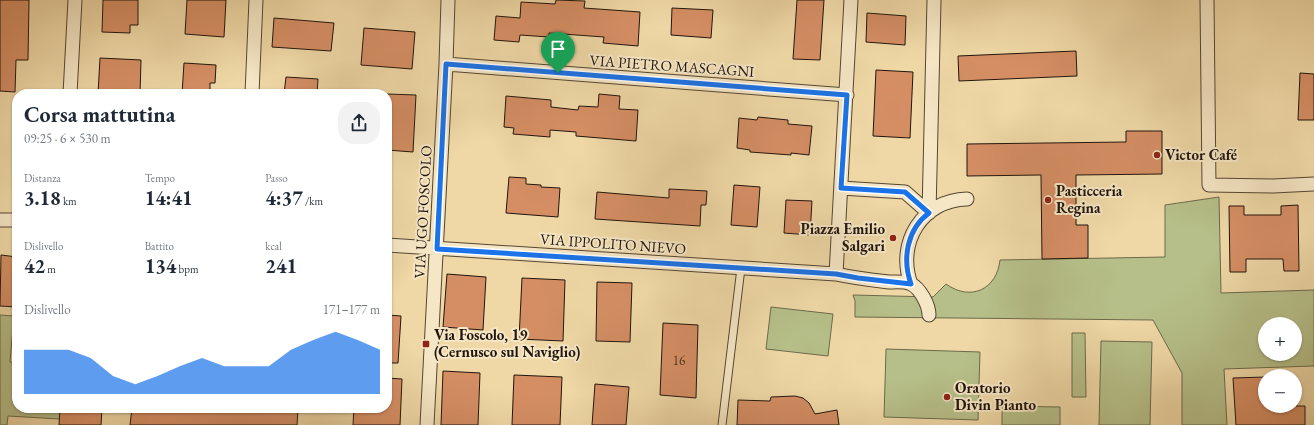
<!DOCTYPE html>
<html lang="it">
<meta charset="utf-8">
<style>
:root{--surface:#fff;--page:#f2f2f3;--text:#1f2937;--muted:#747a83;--accent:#1a73e8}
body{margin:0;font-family:"EB Garamond",serif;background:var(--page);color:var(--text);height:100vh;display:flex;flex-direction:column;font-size:15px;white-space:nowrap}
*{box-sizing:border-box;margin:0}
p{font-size:13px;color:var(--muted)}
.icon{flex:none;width:22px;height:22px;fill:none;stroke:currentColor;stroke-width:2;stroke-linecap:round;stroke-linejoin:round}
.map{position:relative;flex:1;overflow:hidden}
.panel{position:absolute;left:12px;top:89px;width:380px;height:324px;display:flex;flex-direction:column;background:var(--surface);border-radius:16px;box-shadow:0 1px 3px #0004}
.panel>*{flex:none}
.tools{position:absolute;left:1258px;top:317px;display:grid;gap:8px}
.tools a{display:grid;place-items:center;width:44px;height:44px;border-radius:50%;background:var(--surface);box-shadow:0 1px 3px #0004;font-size:20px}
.pin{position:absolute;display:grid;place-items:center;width:34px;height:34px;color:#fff;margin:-41px -17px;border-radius:50% 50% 50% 0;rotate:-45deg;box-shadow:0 0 4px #0007}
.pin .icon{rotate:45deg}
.round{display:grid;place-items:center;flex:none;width:42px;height:42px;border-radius:16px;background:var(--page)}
.summary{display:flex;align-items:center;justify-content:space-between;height:68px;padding:0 12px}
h1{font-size:22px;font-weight:700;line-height:30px}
.figures{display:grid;grid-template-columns:repeat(3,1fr);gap:6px;height:68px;padding:4px 12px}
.figures div{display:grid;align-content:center}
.figures b{font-size:20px;font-weight:700}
.figures small{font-size:11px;font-weight:400}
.figures p{font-size:11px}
.chart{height:112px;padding:8px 12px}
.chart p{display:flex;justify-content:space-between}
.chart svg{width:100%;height:72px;margin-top:4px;fill:var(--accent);opacity:.7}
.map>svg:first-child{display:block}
.green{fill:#b6bf89;stroke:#6c6a4b;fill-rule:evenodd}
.building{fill:#d58e64;stroke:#21150d}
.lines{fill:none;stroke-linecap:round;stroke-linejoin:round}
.lane-casing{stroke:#544633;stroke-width:9}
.street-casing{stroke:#544633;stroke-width:15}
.lane{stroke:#f5e6c5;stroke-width:7}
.street{stroke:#f5e6c5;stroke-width:13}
.route-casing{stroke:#fff;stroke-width:8}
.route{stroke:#1a73e8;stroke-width:5}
.poi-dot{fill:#8f2418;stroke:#f5e6c5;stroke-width:1.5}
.labels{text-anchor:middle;stroke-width:4;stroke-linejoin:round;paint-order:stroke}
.number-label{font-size:13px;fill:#4e3323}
.street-label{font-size:15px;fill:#21150d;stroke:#f5e6c5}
.poi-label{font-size:15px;font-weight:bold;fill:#21150d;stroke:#f5e6c5;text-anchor:start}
</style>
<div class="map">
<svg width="1314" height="425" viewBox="0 0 1314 425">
<rect width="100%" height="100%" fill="#efd8a6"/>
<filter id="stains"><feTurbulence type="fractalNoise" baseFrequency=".005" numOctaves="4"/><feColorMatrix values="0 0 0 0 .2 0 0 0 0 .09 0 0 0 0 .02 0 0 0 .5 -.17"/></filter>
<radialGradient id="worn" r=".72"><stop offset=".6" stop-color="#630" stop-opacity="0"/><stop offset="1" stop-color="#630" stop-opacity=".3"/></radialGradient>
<!-- green -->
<path class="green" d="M 1219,197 L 1221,293 L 1314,290 L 1314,366 L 1224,369 L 1227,425 L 1182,425 L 1182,373 L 1153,320 L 855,317 L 855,301 L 853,295 L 933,297 L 946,284 C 971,302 997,289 1000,260 L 1165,257 L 1165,205 ZM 1265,324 L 1295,324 L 1295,354 L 1265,354 Z
M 771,307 L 833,314 L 828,356 L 766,349 Z
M 0,315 L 14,316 L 10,362 L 17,363 L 17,408 L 61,408 L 60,419 L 8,416 L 7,425 L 0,425 Z
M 1072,333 L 1085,333 L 1086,397 L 1072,397 Z
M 1101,341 L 1152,342 L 1150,425 L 1099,425 Z
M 886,349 L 980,352 L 978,420 L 884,417 Z
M 1002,406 L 1060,407 L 1060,425 L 1002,425 Z"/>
<!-- building -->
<path class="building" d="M 0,0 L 29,0 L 28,60 L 16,60 L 15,92 L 0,91 Z
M 103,0 L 138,0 L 138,25 L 130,25 L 130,33 L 102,32 Z
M 187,0 L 226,0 L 224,37 L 185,34 Z
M 556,0 L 585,1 L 584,8 L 640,12 L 638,46 L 603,43 L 604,37 L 549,33 L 549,37 L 520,35 L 519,42 L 494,40 L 496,16 L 520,18 L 521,2 L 555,4 Z
M 797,0 L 824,0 L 820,60 L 793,59 Z
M 672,8 L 713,10 L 711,38 L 671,35 Z
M 867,13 L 906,16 L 905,45 L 866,42 Z
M 274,18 L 334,23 L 331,51 L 272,47 Z
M 364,28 L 415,32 L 412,69 L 361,65 Z
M 1076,51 L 1077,76 L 959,81 L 958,56 Z
M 100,58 L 141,60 L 140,94 L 98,94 Z
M 184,63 L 216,65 L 215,83 L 210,83 L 210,94 L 182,94 Z
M 876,70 L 913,72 L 910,138 L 873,136 Z
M 1300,73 L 1314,74 L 1314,120 L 1298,120 Z
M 286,77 L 318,79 L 317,94 L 284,94 Z
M 387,94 L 416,95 L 413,152 L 387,150 Z
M 599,94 L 620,96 L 619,109 L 638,110 L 636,141 L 576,136 L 576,132 L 550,130 L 550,137 L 513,134 L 514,128 L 504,127 L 506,96 L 551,100 L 551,107 L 578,110 L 579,106 L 598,107 Z
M 758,117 L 788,120 L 788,124 L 812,126 L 809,155 L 791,153 L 791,155 L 750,152 L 750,150 L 737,148 L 739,118 L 757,120 Z
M 1126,131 L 1162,131 L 1162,174 L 1076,175 L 1076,225 L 1088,225 L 1088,258 L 1042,259 L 1041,175 L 967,176 L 967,144 L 1126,142 Z
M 509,177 L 526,178 L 526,184 L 541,185 L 541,187 L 560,188 L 558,217 L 506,213 Z
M 734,185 L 760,187 L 757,227 L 731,225 Z
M 669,189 L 707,191 L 706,205 L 701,205 L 700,226 L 595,219 L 597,192 L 669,198 Z
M 786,200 L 812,201 L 810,235 L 784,233 Z
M 1298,205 L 1299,271 L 1284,271 L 1283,259 L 1246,259 L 1246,272 L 1230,272 L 1229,206 L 1244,206 L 1244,215 L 1281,215 L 1281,206 Z
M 1,255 L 17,257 L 17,307 L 0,306 Z
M 447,274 L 486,277 L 483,330 L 443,327 Z
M 522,278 L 565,280 L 563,341 L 519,339 Z
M 597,282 L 632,283 L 630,342 L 596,341 Z
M 387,315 L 401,316 L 398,363 L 387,363 Z
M 663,323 L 698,325 L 696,398 L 660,395 Z
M 443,371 L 480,373 L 478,425 L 441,425 Z
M 514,375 L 562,377 L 560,425 L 512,425 Z
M 1265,377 L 1265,406 L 1305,406 L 1305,425 L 1236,425 L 1233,378 Z
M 387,378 L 402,379 L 400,425 L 353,425 L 354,408 L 387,408 Z
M 595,384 L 629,387 L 626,425 L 592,425 Z
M 771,397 L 795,396 L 803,398 L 809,403 L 815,414 L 837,410 L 839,425 L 737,425 L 738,400 L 770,401 Z
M 60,408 L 102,408 L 101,425 L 59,425 Z
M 132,408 L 261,408 L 298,409 L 297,425 L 130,425 Z"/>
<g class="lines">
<defs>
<path id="lane" d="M 722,425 L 741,268"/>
<path id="street" d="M 1207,0 L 1209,185 L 1273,186 L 1314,184
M 446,64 L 847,95
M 70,94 L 75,0
M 252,94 L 256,0
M 841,188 L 905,192 L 929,213
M 929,213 L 934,0
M 0,220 L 17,220
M 387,245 L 836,274 C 854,278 871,280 889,282 C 895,282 905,281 911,284 C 920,288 929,305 929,315
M 836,274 L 851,0
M 911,284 C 896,243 922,200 967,199
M 427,425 L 446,64 L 448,0"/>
</defs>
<!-- lane casing -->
<use href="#lane" class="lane-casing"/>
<!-- street casing -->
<use href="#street" class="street-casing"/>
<!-- lane -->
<use href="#lane" class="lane"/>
<!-- street -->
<use href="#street" class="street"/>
</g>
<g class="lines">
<defs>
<path id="route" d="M 446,64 L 847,95 L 841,188 L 905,192 L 929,213 C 907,229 902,259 911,284 L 858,278 L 836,274 L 437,249 Z"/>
</defs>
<!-- route casing -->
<use href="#route" class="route-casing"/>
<!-- route -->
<use href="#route" class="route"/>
</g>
<!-- markers -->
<g class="poi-dot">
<circle cx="1157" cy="155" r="4"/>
<circle cx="1048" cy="200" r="4"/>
<circle cx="893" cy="238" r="4"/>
<rect x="422" y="340" width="8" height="8" rx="2"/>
<circle cx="947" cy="397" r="4"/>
</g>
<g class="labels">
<!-- number labels -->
<g class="number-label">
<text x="679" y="365">16</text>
</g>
<!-- street labels -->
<g class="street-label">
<text transform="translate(672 66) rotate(4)" y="5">VIA PIETRO MASCAGNI</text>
<text transform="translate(423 212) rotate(-87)" y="5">VIA UGO FOSCOLO</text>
<text transform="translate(613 244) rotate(4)" y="5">VIA IPPOLITO NIEVO</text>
</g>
<!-- poi labels -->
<g class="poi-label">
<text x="1165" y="160">Victor Café</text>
<text x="1056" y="196">Pasticceria<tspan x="1056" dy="17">Regina</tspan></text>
<text x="885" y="234" text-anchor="end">Piazza Emilio<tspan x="885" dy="17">Salgari</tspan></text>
<text x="434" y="340">Via Foscolo, 19<tspan x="434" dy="17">(Cernusco sul Naviglio)</tspan></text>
<text x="955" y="393">Oratorio<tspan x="955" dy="17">Divin Pianto</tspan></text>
</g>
</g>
<rect width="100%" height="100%" filter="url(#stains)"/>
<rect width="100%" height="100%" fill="url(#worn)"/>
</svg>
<div class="tools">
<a>+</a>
<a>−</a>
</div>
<div class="pin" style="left:558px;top:73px;background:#1e9e55"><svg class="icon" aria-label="arrive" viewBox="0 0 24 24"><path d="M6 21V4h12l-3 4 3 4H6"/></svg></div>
<section class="panel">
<div class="summary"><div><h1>Corsa mattutina</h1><p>09:25 · 6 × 530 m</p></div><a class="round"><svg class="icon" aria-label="share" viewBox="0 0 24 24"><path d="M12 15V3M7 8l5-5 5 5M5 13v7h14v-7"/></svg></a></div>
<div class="figures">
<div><p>Distanza</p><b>3.18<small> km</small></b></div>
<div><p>Tempo</p><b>14:41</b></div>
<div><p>Passo</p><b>4:37<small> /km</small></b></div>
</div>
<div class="figures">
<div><p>Dislivello</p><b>42<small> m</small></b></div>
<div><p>Battito</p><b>134<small> bpm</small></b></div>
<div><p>kcal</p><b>241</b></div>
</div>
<div class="chart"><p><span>Dislivello</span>171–177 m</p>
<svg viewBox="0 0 160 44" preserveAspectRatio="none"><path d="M0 44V17L10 17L20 17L30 22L40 33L50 38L60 33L70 27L80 22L90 27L100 27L110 27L120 17L130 11L140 6L150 11L160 17V44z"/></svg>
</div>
</section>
</div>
